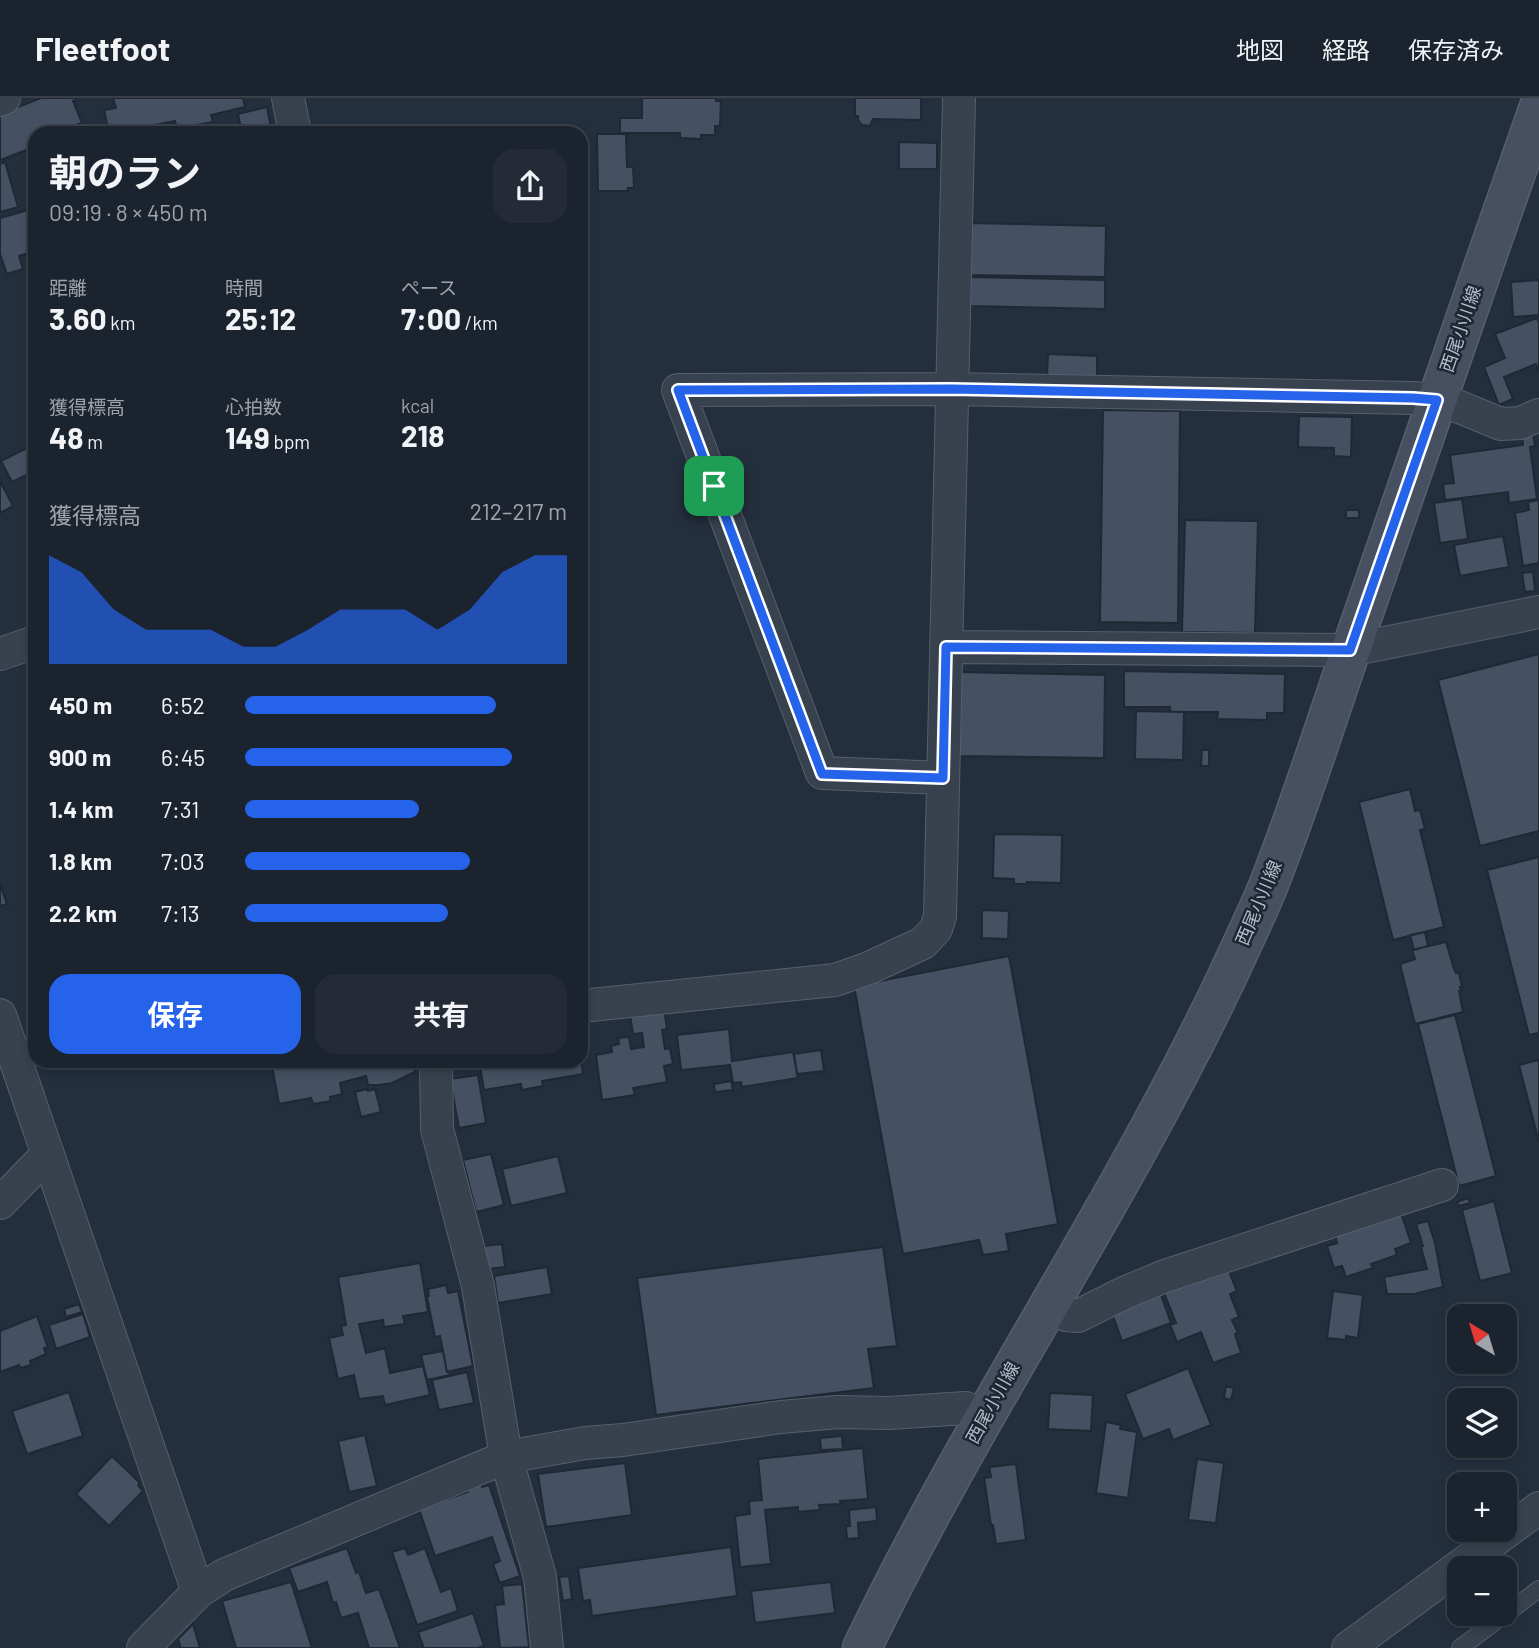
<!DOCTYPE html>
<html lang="ja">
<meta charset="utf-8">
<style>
:root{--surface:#1b232e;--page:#242b36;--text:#f1f3f6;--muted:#a0a4aa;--line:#39404a;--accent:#2563eb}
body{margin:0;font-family:Barlow,"Noto Sans JP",sans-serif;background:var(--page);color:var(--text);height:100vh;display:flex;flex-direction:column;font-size:26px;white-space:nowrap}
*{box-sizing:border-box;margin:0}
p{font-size:23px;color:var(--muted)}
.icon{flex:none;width:38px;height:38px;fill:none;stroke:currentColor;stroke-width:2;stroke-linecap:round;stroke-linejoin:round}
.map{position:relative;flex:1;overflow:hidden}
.drawer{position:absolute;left:28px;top:28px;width:560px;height:942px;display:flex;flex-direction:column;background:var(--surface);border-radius:21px;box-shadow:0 4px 10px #0003,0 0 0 2px var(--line)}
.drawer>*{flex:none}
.needle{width:46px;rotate:322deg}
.buttons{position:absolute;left:1447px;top:1206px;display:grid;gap:14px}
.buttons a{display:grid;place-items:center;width:70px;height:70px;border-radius:14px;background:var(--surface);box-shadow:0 4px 10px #0003,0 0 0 2px var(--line);font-size:35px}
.pin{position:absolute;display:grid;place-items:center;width:60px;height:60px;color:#fff;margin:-30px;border-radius:14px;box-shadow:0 4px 10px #0006}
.round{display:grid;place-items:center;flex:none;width:74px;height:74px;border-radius:21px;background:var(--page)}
.overview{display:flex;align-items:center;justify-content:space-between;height:119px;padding:0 21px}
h1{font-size:38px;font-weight:700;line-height:52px}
.stats{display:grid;grid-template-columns:repeat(3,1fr);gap:10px;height:119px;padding:7px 21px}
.stats div{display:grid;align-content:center}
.stats b{font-size:30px;font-weight:700}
.stats small{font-size:19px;font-weight:400}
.stats p{font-size:19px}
.chart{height:196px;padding:14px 21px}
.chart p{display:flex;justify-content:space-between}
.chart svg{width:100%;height:126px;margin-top:7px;fill:var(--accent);opacity:.7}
.action{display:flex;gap:14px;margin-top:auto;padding:14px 21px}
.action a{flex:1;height:80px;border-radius:21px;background:var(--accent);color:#fff;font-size:28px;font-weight:700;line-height:80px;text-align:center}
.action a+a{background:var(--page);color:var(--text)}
ul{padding:0 21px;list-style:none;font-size:23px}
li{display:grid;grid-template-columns:112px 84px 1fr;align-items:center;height:52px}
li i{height:18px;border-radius:9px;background:var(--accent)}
header{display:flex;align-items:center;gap:42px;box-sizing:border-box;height:98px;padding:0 35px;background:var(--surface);border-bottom:2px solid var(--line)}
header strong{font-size:33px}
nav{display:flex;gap:38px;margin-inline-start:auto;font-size:24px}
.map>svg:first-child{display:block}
.building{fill:#455162;stroke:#1f2835;stroke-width:2}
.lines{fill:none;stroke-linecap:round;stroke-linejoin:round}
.lane-casing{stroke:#565f6c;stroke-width:18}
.street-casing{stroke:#565f6c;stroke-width:34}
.secondary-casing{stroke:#565f6c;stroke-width:41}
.lane{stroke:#38414e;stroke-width:16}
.street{stroke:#38414e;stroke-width:32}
.secondary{stroke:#465061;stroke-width:38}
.route-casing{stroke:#fff;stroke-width:14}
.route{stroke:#2563eb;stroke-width:9}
.labels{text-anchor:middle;stroke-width:5;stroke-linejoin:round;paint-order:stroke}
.street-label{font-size:18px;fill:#b4bcc9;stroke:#1d2633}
</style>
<header>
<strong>Fleetfoot</strong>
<nav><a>地図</a><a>経路</a><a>保存済み</a></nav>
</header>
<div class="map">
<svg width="1539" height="1550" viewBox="0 0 1539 1550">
<rect width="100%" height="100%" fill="#242f3e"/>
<!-- building -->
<path class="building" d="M 41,0 L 76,0 L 77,2 L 73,3 L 82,25 L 76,27 L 76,35 L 35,35 L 35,52 L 31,54 L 29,51 L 0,62 L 0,16 Z
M 113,0 L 243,0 L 245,9 L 211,17 L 213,24 L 197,27 L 198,31 L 178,35 L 175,23 L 140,30 L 140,35 L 109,35 L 104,12 L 116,10 Z
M 642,0 L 716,0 L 716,3 L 721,3 L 720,28 L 715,28 L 715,37 L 701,37 L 701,41 L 680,40 L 680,35 L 620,35 L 620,20 L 642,20 Z
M 855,0 L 921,0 L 921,22 L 873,21 L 870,28 L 862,27 L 858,22 L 858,18 L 855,18 Z
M 267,9 L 272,35 L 242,35 L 238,16 Z
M 597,36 L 626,36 L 627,69 L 633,69 L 634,90 L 628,90 L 628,93 L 598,93 Z
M 899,44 L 937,45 L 937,71 L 899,71 Z
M 5,64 L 18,109 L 0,114 L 0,66 Z
M 35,110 L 35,153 L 19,158 L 23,171 L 7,176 L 0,156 L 0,120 Z
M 968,125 L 1106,128 L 1105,179 L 967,177 Z
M 968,179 L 1105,182 L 1105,211 L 967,208 Z
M 1539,182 L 1539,217 L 1513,219 L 1511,184 Z
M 1537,220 L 1539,225 L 1539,273 L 1536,266 L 1504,279 L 1513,301 L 1499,307 L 1484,269 L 1505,260 L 1495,236 Z
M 1048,256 L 1097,258 L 1097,279 L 1047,278 Z
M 1103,312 L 1180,313 L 1178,525 L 1100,524 Z
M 1299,318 L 1352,319 L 1351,359 L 1334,358 L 1334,350 L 1298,349 Z
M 1533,336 L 1535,348 L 1530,349 L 1537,401 L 1509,405 L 1508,394 L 1445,402 L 1443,386 L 1454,385 L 1450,357 L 1523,347 L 1522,337 Z
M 35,346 L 35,373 L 12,384 L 1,363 Z
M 0,383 L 13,408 L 0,415 Z
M 1462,401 L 1468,441 L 1440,445 L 1434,405 Z
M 1539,402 L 1539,465 L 1523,468 L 1515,415 L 1529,412 L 1528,404 Z
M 1346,412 L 1359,412 L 1359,420 L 1346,420 Z
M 1185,422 L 1258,423 L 1255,535 L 1182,534 Z
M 1503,438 L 1509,469 L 1460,478 L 1454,447 Z
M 1533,474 L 1535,493 L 1525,494 L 1522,475 Z
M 1539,556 L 1539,733 L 1480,748 L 1438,582 Z
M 1124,573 L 1285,576 L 1284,615 L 1267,615 L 1267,622 L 1217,621 L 1218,614 L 1170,614 L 1170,609 L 1124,609 Z
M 958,574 L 1105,577 L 1104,660 L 956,658 Z
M 1136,613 L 1184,614 L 1183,662 L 1135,661 Z
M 1202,652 L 1209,652 L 1209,668 L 1201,668 Z
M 1410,691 L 1415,713 L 1420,712 L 1425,731 L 1420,732 L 1444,829 L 1393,842 L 1359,704 Z
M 994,736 L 1062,737 L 1061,785 L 1027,784 L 1027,786 L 1014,786 L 1014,781 L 993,780 Z
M 1539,759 L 1539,935 L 1529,937 L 1487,772 Z
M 0,786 L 7,806 L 0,808 Z
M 982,812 L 1009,813 L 1008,841 L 982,840 Z
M 1425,834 L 1428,848 L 1414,852 L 1410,837 Z
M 1446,844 L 1454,871 L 1456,875 L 1459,875 L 1462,889 L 1460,889 L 1461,893 L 1459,893 L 1463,914 L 1415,926 L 1400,866 L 1415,861 L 1412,852 Z
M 1009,858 L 1058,1126 L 1006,1136 L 1009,1153 L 983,1157 L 979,1142 L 903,1156 L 854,888 Z
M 664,911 L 667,931 L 662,932 L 665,951 L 670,950 L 673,966 L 664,968 L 667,984 L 633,990 L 635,997 L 602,1002 L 596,957 L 612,954 L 611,948 L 619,946 L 618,940 L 629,939 L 631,951 L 644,949 L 642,935 L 633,936 L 630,917 Z
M 1455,917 L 1496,1078 L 1459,1088 L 1418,926 Z
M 729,931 L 732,963 L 793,954 L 798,980 L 742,989 L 741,984 L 733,985 L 730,967 L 681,972 L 677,937 Z
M 821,952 L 824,973 L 797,976 L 794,956 Z
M 271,962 L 294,962 L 295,967 L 308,965 L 307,962 L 412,962 L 415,974 L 392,985 L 379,987 L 368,987 L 366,978 L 340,985 L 342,996 L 330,999 L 331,1003 L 313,1006 L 311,1000 L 279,1006 Z
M 479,962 L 581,962 L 583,976 L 542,983 L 543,988 L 522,992 L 521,986 L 484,992 Z
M 1539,962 L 1539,1044 L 1519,967 Z
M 478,977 L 486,1025 L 459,1030 L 450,981 Z
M 731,983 L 733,992 L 715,994 L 714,986 Z
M 367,991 L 368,993 L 375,991 L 381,1014 L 361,1019 L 355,994 Z
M 491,1056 L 504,1107 L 476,1114 L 463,1062 Z
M 558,1058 L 567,1095 L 511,1108 L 502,1071 Z
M 1468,1100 L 1470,1105 L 1459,1108 L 1457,1104 Z
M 1494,1103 L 1512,1175 L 1480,1183 L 1462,1112 Z
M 1401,1115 L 1411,1145 L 1395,1151 L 1397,1157 L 1371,1166 L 1373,1170 L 1346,1179 L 1342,1168 L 1334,1170 L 1327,1148 L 1337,1145 L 1335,1137 Z
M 1428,1123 L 1435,1145 L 1443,1189 L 1414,1196 L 1387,1196 L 1384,1179 L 1427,1171 L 1421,1149 L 1423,1148 L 1416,1126 Z
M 502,1146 L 505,1169 L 488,1171 L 484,1148 Z
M 883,1149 L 897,1248 L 868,1251 L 874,1290 L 656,1317 L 637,1180 Z
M 420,1165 L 428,1214 L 403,1218 L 405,1226 L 384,1229 L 383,1222 L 359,1226 L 366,1255 L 385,1250 L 390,1275 L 423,1268 L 430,1297 L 385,1307 L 383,1298 L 359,1301 L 354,1277 L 338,1281 L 329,1240 L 343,1237 L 341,1228 L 346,1227 L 338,1179 Z
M 547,1169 L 552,1196 L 498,1205 L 494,1178 Z
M 1228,1171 L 1237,1193 L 1230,1196 L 1239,1219 L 1232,1222 L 1238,1235 L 1235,1236 L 1241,1255 L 1213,1265 L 1201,1234 L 1177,1244 L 1170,1227 L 1176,1225 L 1163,1192 Z
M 446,1187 L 448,1195 L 458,1193 L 473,1268 L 447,1274 L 440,1238 L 435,1239 L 427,1199 L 429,1198 L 428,1191 Z
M 1333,1193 L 1363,1197 L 1358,1240 L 1346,1238 L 1346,1242 L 1327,1240 Z
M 1160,1194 L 1171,1225 L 1122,1243 L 1111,1213 Z
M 79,1206 L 82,1214 L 66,1219 L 64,1211 Z
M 83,1216 L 90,1239 L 56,1251 L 49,1227 Z
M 37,1218 L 48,1250 L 44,1250 L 46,1256 L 30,1263 L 31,1267 L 21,1270 L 19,1267 L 0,1274 L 0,1233 Z
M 443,1253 L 447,1274 L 449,1274 L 450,1277 L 427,1282 L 421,1257 Z
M 1188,1270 L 1211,1327 L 1173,1342 L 1169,1331 L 1143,1341 L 1125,1296 Z
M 467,1274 L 474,1305 L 439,1312 L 432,1282 Z
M 1226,1288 L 1234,1290 L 1231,1302 L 1224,1300 Z
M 69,1294 L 83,1338 L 27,1356 L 12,1313 Z
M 1050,1295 L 1093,1297 L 1091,1333 L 1048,1331 Z
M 1106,1324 L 1121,1327 L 1120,1331 L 1137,1334 L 1128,1400 L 1096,1395 Z
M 365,1337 L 377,1388 L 349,1394 L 338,1343 Z
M 842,1338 L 843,1351 L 821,1352 L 820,1340 Z
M 863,1350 L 868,1401 L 840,1403 L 841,1406 L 819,1407 L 820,1412 L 798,1414 L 798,1409 L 765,1412 L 771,1466 L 740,1469 L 735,1418 L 750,1416 L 749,1403 L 762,1402 L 758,1361 Z
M 112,1358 L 140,1385 L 138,1387 L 143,1393 L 109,1428 L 76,1396 Z
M 1197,1361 L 1224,1365 L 1216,1425 L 1188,1422 Z
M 625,1365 L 632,1417 L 546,1429 L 538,1376 Z
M 1016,1366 L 1026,1442 L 996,1446 L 993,1427 L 991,1427 L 984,1380 L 991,1379 L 989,1369 Z
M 480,1384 L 482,1389 L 489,1387 L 520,1478 L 500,1485 L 493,1466 L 500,1463 L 492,1439 L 435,1458 L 419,1411 L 468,1394 L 466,1389 Z
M 876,1409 L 877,1423 L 858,1425 L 859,1440 L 847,1441 L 846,1428 L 850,1428 L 849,1412 Z
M 731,1449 L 737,1498 L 592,1518 L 590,1502 L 583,1503 L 578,1470 Z
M 347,1450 L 356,1475 L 359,1474 L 366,1495 L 379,1491 L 400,1550 L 369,1550 L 358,1515 L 341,1520 L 336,1504 L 333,1505 L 327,1484 L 298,1494 L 289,1470 Z
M 405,1450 L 408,1457 L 425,1450 L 441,1494 L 451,1490 L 458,1513 L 417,1527 L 392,1454 Z
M 569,1478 L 572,1501 L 563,1503 L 559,1479 Z
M 291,1484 L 312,1550 L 236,1550 L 222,1503 Z
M 831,1484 L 835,1515 L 755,1525 L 751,1493 Z
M 522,1486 L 529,1549 L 500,1550 L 495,1507 L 504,1506 L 502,1488 Z
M 473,1515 L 484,1548 L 477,1550 L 424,1550 L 418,1534 Z
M 193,1526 L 200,1550 L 181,1550 L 178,1541 Z"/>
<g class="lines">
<defs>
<path id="lane" d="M 1460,1550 L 1539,1491"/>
<path id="street" d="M 288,0 L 295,35
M 0,2 L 4,0
M 946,549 L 1350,552 L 1539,514
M 0,556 L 35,544
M 943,680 L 822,675 L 678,292 L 951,291 L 1413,300 L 1437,302 L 1457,308 L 1501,326 L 1520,325 L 1539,317
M 581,908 L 835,882 L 869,870 L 923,845 L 936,831 L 940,818 L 959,0
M 0,917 L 198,1494
M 436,962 L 437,1031 L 478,1188 L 506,1359 L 540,1479 L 547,1550
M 0,1105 L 48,1056
M 1048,1208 L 1066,1217 L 1078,1218 L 1124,1195 L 1165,1178 L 1442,1087
M 143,1550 L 198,1494 L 224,1477 L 506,1359 L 585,1345 L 623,1342 L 781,1319 L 838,1314 L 889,1315 L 966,1310 L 984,1320
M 1348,1550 L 1539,1410"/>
<path id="secondary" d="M 862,1550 C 972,1320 1118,1109 1227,879 C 1241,848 1256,818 1269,786 C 1304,697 1332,605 1364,514 C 1422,345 1480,177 1539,9"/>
</defs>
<!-- lane casing -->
<use href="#lane" class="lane-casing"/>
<!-- street casing -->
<use href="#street" class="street-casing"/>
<!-- secondary casing -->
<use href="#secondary" class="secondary-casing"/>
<!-- lane -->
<use href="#lane" class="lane"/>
<!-- street -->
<use href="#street" class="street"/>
<!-- secondary -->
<use href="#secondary" class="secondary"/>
</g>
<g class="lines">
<defs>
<path id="route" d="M 951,291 L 1413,300 L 1437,302 L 1350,552 L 946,549 L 943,680 L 822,676 L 678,292 Z"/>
</defs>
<!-- route casing -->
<use href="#route" class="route-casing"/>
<!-- route -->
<use href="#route" class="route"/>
</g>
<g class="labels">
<!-- street labels -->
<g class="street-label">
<text transform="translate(1461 231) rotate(-71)" y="6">西尾小川線</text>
<text transform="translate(1259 805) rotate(-67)" y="6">西尾小川線</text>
<text transform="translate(993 1305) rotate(-61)" y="6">西尾小川線</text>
</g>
</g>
</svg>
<div class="buttons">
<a><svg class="needle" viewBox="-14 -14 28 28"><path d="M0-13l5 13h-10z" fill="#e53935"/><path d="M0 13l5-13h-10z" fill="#a0a4aa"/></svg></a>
<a><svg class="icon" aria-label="layers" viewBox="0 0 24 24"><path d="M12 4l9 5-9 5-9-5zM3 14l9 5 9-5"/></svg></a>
<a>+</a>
<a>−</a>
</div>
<div class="pin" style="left:714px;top:388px;background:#1e9e55"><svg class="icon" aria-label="arrive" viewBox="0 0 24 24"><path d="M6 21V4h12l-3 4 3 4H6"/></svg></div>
<section class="drawer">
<div class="overview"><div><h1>朝のラン</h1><p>09:19 · 8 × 450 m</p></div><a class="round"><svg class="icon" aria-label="share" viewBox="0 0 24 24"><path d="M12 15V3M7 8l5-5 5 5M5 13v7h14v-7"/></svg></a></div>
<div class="stats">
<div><p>距離</p><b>3.60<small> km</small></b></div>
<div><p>時間</p><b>25:12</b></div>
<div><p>ペース</p><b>7:00<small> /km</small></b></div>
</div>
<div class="stats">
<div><p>獲得標高</p><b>48<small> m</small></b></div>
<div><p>心拍数</p><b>149<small> bpm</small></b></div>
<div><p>kcal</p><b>218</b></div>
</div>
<div class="chart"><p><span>獲得標高</span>212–217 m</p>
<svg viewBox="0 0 160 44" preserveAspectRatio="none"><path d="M0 44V6L10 12L20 25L30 32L40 32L50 32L60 38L70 38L80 32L90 25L100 25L110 25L120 32L130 25L140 12L150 6L160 6V44z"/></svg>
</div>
<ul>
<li><b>450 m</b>6:52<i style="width:78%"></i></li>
<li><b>900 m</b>6:45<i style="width:83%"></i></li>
<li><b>1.4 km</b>7:31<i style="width:54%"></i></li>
<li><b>1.8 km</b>7:03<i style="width:70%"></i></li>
<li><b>2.2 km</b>7:13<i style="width:63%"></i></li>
</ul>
<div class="action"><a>保存</a><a>共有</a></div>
</section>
</div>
